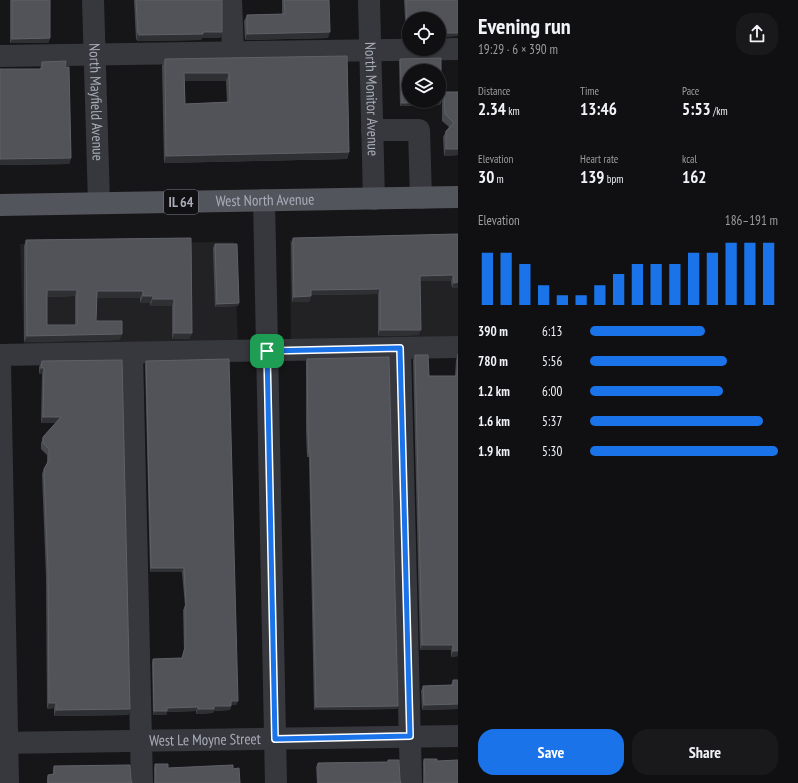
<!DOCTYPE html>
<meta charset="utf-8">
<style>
:root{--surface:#101012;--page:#19191b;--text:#f1f3f6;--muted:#9c9d9f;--line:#303032;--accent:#1a73e8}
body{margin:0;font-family:"PT Sans Narrow",sans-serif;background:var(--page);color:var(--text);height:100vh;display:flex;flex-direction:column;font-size:15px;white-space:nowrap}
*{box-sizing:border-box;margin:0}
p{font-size:13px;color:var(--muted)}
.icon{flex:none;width:22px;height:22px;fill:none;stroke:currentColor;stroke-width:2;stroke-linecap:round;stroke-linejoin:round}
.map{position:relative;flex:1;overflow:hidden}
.drawer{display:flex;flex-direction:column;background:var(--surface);width:340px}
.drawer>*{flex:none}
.tools{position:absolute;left:402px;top:12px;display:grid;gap:8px}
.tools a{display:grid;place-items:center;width:44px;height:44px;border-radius:50%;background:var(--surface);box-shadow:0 1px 3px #0004,0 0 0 1px var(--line);font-size:20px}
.pin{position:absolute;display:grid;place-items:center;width:34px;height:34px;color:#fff;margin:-17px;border-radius:8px;box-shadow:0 2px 6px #0006}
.round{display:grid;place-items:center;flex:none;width:42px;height:42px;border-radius:16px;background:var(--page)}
.headline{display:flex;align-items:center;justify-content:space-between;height:68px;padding:0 20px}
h1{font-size:22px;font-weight:800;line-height:30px}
.stats{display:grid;grid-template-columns:repeat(3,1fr);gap:6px;height:68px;padding:4px 20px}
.stats div{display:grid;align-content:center}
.stats b{font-size:17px;font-weight:800}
.stats small{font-size:11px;font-weight:400}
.stats p{font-size:11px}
.chart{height:112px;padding:8px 20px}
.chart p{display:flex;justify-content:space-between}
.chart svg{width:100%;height:72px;margin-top:4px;stroke:var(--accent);stroke-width:6}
.button{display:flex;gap:8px;margin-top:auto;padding:8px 20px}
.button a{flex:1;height:46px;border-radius:16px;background:var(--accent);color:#fff;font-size:16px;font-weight:800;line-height:46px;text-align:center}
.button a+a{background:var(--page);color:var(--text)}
ul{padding:0 20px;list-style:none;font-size:13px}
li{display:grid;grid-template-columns:64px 48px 1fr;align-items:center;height:30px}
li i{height:10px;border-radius:5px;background:var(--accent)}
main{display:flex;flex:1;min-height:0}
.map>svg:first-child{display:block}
.built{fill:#222225}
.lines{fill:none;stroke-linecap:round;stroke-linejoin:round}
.minor{stroke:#37383d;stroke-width:22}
.major{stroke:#53555c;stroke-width:22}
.wall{fill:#47494d;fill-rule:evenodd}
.shaded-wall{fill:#2f3033}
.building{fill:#525359;stroke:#5f6168;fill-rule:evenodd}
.route-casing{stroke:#fff;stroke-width:8}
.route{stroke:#1a73e8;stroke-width:5}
.labels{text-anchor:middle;stroke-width:3.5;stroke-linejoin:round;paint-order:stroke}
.shield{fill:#111113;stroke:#7b7e86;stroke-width:1}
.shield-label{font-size:14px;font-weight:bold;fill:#a8adb8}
.street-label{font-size:15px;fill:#a8adb8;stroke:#111113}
</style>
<main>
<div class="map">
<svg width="458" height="783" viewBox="0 0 458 783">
<rect width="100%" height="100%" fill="#161618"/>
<!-- built -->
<path class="built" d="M 458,237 L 458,340 L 291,343 L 290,240 Z
M 234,242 L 238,344 L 24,347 L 20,244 Z"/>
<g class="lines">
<!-- minor -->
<g class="minor">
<path id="s1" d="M 93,0 L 99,203"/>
<path d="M 231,0 L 233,52"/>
<path id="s2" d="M 369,0 L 374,199"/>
<path d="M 0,56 L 458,49"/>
<path d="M 372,130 L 419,130 L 421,198"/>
<path d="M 264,200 L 276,783"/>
<path d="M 400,348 L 411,783"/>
<path d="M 132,353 L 142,783"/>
<path d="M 0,355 L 458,347"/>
<path d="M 0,363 L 8,783"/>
<path id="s3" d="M 0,743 L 458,736"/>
</g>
<!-- major -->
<path class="major" id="s4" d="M 0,205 L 458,197"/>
</g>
<!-- wall -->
<path class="wall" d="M 10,0 L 50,0 L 50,38 L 48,43 L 10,43 Z
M 134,0 L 222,0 L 222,32 L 220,38 L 202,38 L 201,40 L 137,41 L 137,40 L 136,40 Z
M 282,0 L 329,0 L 328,38 L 245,40 L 244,21 L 247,15 L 282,14 Z
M 404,0 L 458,0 L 458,36 L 439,37 L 409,19 L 409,37 L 406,37 Z
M 347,56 L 349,152 L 347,159 L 164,163 L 162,66 L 165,59 ZM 185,81 L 226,81 L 227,102 L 185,104 Z
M 400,59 L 441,102 L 440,105 L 400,106 L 399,62 Z
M 42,62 L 65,67 L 71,158 L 69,164 L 0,165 L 0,69 L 40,69 Z
M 444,92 L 458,92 L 458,155 L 444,156 L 443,137 L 446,131 L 449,127 L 442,121 L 442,98 Z
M 458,234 L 458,288 L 452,288 L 451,281 L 420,281 L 419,335 L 378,336 L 378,294 L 311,295 L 309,302 L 292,302 L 291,243 L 293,238 Z
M 191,238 L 192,333 L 189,339 L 172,339 L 172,306 L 150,306 L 150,303 L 140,303 L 140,298 L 97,298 L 96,321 L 120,340 L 24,342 L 24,246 L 26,240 ZM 75,296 L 75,325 L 47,325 L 47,297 Z
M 215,244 L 239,303 L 238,306 L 215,307 L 213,248 Z
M 458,354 L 458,656 L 451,657 L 451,650 L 420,650 L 413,360 L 415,355 L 429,376 L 455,376 L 456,360 Z
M 307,359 L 398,706 L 397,709 L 314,710 L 309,457 L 307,457 L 306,431 L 306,362 Z
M 122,360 L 130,709 L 128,715 L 54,716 L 54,708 L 47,709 L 46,577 L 42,474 L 44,469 L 47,464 L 47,455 L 41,449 L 41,443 L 43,437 L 56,423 L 41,423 L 42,374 L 39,374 L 39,367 L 42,361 Z
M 146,361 L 238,701 L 236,705 L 231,705 L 230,710 L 214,711 L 213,713 L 196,714 L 196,711 L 167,712 L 166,715 L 153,715 L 152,663 L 153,659 L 182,658 L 184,651 L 183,610 L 185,606 L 182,572 L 150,572 L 145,365 Z
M 453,680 L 458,680 L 458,709 L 422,710 L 421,691 L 423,686 L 451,685 Z
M 424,759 L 437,761 L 458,783 L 423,783 L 423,762 Z
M 388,760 L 400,780 L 401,783 L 317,783 L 316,767 L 318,763 L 388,762 Z
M 155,764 L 168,768 L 233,769 L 240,783 L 154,783 L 154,768 Z
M 54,766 L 131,780 L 132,783 L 47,783 L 47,778 L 48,775 L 53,774 L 53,770 Z"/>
<!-- shaded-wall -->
<path class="shaded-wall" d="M 203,32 L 222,32 L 220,38 L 202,38 L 201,40 L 137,41 L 139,35 Z
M 330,32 L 328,38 L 245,40 L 247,34 Z
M 138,33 L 139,33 L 137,40 L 136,40 Z
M 439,33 L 458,33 L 458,36 L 439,37 Z
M 407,34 L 409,34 L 409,37 L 406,37 Z
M 50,38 L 48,43 L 10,43 L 12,39 Z
M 184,73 L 229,73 L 226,81 L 182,81 Z
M 441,102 L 440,105 L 400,106 L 402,103 Z
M 446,149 L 458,149 L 458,155 L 444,156 Z
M 349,152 L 347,159 L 164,163 L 166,156 Z
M 71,158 L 69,164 L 0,165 L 0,159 Z
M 453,275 L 451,281 L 418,281 L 420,276 Z
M 458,282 L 458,288 L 452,288 L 454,283 Z
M 380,289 L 378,294 L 309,295 L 311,290 Z
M 47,290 L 77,290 L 75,296 L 45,297 Z
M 97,291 L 143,291 L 140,298 L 94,298 Z
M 143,296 L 153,296 L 150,303 L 140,303 Z
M 311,296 L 309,302 L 292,302 L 294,297 Z
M 153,299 L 174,299 L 172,306 L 150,306 Z
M 239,303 L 238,306 L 215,307 L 217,304 Z
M 380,330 L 421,330 L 419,335 L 378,336 Z
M 174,333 L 192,333 L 189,339 L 172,339 Z
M 122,334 L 120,340 L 24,342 L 27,336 Z
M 41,368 L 44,368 L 42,374 L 39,374 Z
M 43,417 L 61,417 L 59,423 L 41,423 Z
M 151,568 L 184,568 L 182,572 L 150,572 Z
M 422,645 L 453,645 L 451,650 L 420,650 Z
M 453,651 L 458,651 L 458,656 L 451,657 Z
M 231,701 L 238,701 L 236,705 L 230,705 Z
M 49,703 L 56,703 L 54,708 L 47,709 Z
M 458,704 L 458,709 L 422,710 L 424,705 Z
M 214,706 L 231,706 L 230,710 L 214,711 L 213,713 L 196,714 L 198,709 Z
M 398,706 L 397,709 L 314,710 L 316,707 Z
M 198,707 L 196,711 L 167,712 L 166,715 L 153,715 L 154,711 L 167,708 Z
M 130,709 L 128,715 L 54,716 L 56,710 Z"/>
<!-- building -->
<path class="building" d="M 12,0 L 50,0 L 50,38 L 12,39 Z
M 136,0 L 222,0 L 222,32 L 203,32 L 203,34 L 139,35 L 139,33 L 138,33 Z
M 284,0 L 329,0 L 330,32 L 247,34 L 247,15 L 285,14 Z
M 406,0 L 458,0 L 458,33 L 439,33 L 439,19 L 409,19 L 409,34 L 407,34 Z
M 347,56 L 349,152 L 166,156 L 165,59 ZM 184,73 L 229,73 L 230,102 L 185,104 Z
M 441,58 L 441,102 L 402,103 L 400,59 ZM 409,71 L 439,71 L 439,101 L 409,101 Z
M 66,61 L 65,67 L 69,67 L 71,158 L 0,159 L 0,69 L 42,69 L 42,62 Z
M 444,92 L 458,92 L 458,149 L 446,149 L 446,131 L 454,123 L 445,114 Z
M 458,234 L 458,282 L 454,283 L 453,275 L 420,276 L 421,330 L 380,330 L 380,289 L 311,290 L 311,296 L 294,297 L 293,238 Z
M 191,238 L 192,333 L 174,333 L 174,299 L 153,299 L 153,296 L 143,296 L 143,291 L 97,291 L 96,321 L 122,321 L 122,334 L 27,336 L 26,240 ZM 47,290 L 77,290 L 77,325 L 47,325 Z
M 215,244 L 237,244 L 239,303 L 217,304 Z
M 458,354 L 458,651 L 453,651 L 453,645 L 422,645 L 415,355 L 428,355 L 429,376 L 457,376 Z
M 389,357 L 398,706 L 316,707 L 310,453 L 309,453 L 308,428 L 307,359 Z
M 229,359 L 238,701 L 231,701 L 231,706 L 214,706 L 214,709 L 198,709 L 198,707 L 167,708 L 167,711 L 154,711 L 153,659 L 182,658 L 185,647 L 185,606 L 186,606 L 184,568 L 151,568 L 146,361 Z
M 122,360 L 130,709 L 56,710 L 56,703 L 49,703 L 48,571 L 44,469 L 49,460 L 49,449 L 43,443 L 43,437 L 61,417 L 43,417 L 44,368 L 41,368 L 42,361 Z
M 453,680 L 458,680 L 458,704 L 424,705 L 423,686 L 453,685 Z
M 424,759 L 437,759 L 437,761 L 458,760 L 458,783 L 424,783 L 425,779 Z
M 388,760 L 399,760 L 400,780 L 401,783 L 318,783 L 318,763 L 388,762 Z
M 155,764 L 168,764 L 168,768 L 233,765 L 233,769 L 239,768 L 240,783 L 155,783 L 156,779 Z
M 130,765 L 131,780 L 132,783 L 48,783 L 48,775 L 54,774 L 54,766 Z"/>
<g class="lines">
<defs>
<path id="route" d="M 400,348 L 410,736 L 275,739 L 267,351 Z"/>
</defs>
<!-- route casing -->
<use href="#route" class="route-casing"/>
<!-- route -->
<use href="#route" class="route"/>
</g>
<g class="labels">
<!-- shield labels -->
<rect class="shield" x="164" y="190" width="34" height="24" rx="3"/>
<g class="shield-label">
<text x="181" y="207">IL 64</text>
</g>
<!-- street labels -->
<g class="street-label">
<text dy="5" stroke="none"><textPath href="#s2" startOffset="99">North Monitor Avenue</textPath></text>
<text dy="5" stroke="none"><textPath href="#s1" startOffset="102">North Mayfield Avenue</textPath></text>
<text dy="5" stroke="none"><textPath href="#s4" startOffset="265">West North Avenue</textPath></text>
<text dy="5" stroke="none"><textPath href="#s3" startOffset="205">West Le Moyne Street</textPath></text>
</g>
</g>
</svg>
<div class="tools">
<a><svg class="icon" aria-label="locate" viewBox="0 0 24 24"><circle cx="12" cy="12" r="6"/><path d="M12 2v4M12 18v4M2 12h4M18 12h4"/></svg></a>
<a><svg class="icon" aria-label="layers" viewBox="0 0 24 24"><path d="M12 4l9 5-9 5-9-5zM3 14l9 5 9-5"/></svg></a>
</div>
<div class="pin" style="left:267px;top:351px;background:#1e9e55"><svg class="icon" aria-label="arrive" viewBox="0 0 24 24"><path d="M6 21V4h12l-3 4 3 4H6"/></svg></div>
</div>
<section class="drawer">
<div class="headline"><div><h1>Evening run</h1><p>19:29 · 6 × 390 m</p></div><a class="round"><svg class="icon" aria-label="share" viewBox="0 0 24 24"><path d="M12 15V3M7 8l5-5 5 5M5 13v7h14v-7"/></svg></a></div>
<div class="stats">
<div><p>Distance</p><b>2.34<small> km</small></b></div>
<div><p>Time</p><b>13:46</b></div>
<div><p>Pace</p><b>5:53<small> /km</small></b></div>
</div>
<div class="stats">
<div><p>Elevation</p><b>30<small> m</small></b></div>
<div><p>Heart rate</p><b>139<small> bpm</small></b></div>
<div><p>kcal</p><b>162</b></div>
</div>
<div class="chart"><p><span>Elevation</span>186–191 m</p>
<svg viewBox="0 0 160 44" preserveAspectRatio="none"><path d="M5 44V12M15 44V12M25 44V19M35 44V32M45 44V38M55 44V38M65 44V32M75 44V25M85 44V19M95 44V19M105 44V19M115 44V12M125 44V12M135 44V6M145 44V6M155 44V6"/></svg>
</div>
<ul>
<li><b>390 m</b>6:13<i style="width:61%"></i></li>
<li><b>780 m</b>5:56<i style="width:73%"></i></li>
<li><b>1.2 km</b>6:00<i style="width:71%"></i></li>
<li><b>1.6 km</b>5:37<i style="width:92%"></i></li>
<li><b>1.9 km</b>5:30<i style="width:100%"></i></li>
</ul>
<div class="button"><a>Save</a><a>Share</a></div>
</section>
</main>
